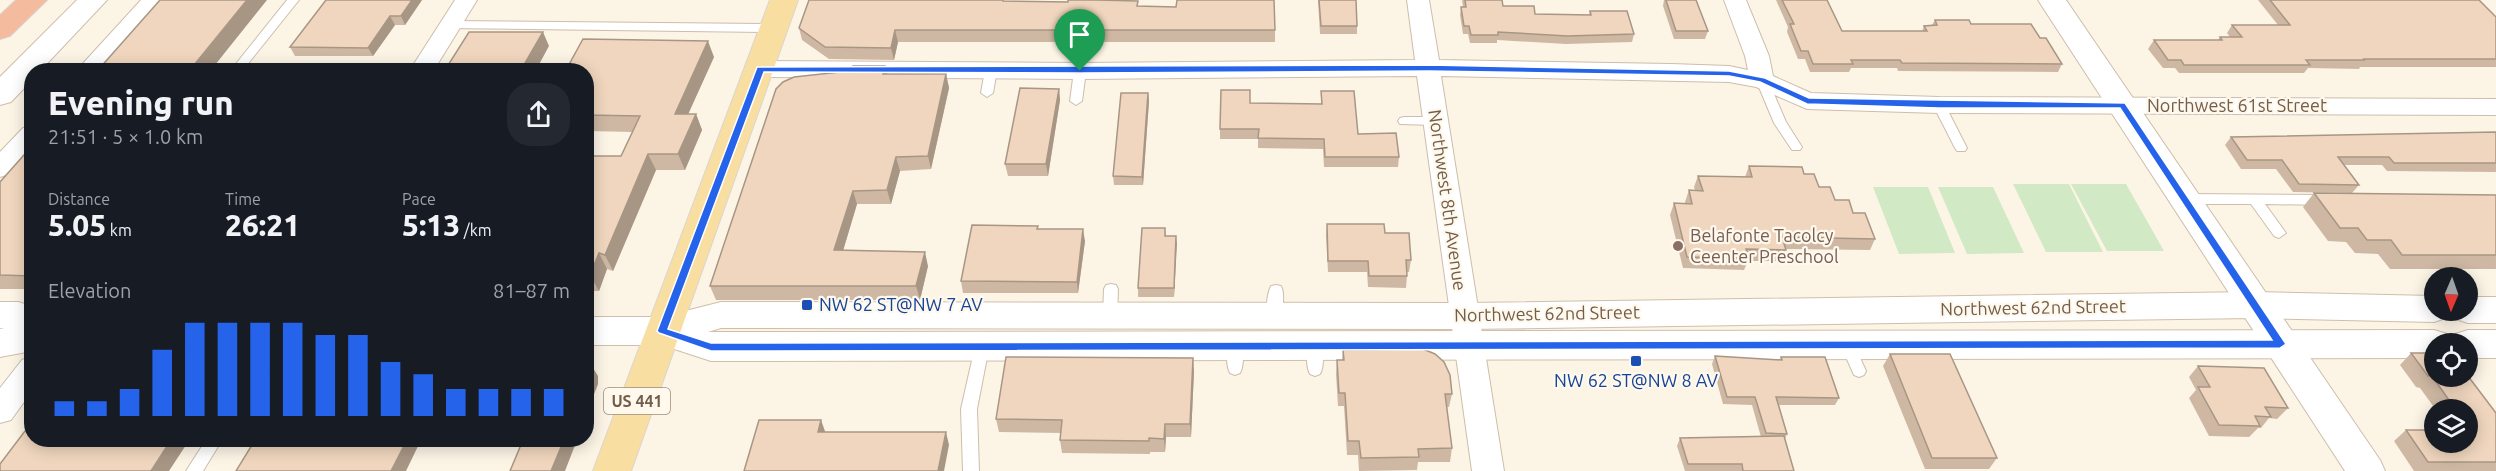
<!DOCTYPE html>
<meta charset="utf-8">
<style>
:root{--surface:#171b24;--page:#242831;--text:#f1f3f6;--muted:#9ea1a6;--accent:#2563eb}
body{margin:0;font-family:Ubuntu,sans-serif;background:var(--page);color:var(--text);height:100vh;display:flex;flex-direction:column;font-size:22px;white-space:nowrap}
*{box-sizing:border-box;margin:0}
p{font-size:20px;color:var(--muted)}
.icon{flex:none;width:33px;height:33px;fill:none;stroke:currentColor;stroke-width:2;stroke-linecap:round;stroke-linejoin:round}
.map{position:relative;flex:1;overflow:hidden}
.details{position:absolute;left:24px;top:63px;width:570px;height:384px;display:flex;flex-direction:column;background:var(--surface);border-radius:24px;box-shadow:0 3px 15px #0003}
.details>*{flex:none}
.needle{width:39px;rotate:182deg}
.controls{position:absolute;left:2424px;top:267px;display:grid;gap:12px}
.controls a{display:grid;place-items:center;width:54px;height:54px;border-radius:50%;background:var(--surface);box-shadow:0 3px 15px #0003;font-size:30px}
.pin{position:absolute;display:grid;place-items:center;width:51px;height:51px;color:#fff;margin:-62px -26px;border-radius:50% 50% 50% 0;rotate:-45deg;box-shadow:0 0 6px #0007}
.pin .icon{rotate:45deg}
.round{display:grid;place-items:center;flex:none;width:63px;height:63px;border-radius:24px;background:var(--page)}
.headline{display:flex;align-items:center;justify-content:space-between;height:102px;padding:0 24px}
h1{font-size:33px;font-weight:800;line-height:45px}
.metrics{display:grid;grid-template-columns:repeat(3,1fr);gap:9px;height:102px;padding:6px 24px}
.metrics div{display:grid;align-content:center}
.metrics b{font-size:30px;font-weight:800}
.metrics small{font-size:16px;font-weight:400}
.metrics p{font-size:16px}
.chart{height:168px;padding:12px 24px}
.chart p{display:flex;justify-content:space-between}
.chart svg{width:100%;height:108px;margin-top:6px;stroke:var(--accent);stroke-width:6}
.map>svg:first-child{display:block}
.green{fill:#d1e9c5}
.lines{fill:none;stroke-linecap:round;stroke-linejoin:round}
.service-casing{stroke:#cdbdac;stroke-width:2}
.minor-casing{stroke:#cdbdac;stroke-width:2}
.tertiary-casing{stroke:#cdbdac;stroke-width:2}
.secondary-casing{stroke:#d0beaa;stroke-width:2}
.primary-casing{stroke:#dbd5d0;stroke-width:2}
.motorway-casing{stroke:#dbd5d0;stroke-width:2}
.service{fill:#fff;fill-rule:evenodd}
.minor{fill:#fff;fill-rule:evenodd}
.tertiary{fill:#fff;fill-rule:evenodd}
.secondary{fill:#fff;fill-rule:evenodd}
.primary{fill:#f8dea1;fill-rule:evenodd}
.motorway{fill:#f4bb9f;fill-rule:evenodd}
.wall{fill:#ceb8a3}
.shaded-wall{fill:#a89685}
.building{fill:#f0d6be;stroke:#a89685;stroke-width:1.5}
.route{fill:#2563eb;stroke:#fff;stroke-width:1.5;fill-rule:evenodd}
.education-dot{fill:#8d6e63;stroke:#fef9ec;stroke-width:2}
.transit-dot{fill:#1a4fb4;stroke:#fef9ec;stroke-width:2}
.labels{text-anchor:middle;stroke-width:4.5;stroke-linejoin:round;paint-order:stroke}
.shield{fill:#fef9ec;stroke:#9d8c7b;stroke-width:1.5}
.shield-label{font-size:16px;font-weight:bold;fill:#745d4b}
.street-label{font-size:18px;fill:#745d4b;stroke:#fef9ec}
.education-label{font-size:18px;fill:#785e54;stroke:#fef9ec;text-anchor:start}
.transit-label{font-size:18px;fill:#164399;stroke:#fef9ec;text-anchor:start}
</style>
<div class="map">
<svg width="2496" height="471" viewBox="0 0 2496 471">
<rect width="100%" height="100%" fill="#fcf5e6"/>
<!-- green -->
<path class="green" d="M 2013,184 L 2069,184 L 2103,252 L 2046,252 Z
M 2071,184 L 2126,184 L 2164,251 L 2107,251 Z
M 1873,187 L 1928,187 L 1955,253 L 1899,254 Z
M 1938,187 L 1993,187 L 2024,253 L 1967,254 Z"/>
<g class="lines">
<defs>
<path id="service" d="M 287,0 L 299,0 L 243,70 L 231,70 Z
M 450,21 L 774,24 L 780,28 L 774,32 L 446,28 L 444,25 L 446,22 Z
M 991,66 L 997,70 L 993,93 L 987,97 L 981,93 L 985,70 Z
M 1080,67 L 1086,71 L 1082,101 L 1076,105 L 1070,101 L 1074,71 Z
M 1762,76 L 1768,80 L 1786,122 L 1802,147 L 1800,150 L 1792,150 L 1774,123 L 1756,80 Z
M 1939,101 L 1945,105 L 1967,148 L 1965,151 L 1957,151 L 1955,148 L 1933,105 Z
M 1404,117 L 1435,117 L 1441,121 L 1435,125 L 1400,124 L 1398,121 L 1400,118 Z
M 2185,194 L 2326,195 L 2333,200 L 2326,205 L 2265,204 L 2286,233 L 2279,238 L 2274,236 L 2251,204 L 2185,204 L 2178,199 Z
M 1111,284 L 1116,285 L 1118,289 L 1117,315 L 1115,319 L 1105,319 L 1103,315 L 1104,289 L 1106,285 Z
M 1276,285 L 1281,286 C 1285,294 1283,311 1279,319 L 1269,319 C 1265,311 1267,294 1271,286 Z
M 1848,340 L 1853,342 L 1866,371 L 1864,375 L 1859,377 L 1854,375 L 1841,346 L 1843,342 Z
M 982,341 L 987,343 L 989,347 L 977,409 L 979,471 L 963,471 L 961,409 L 975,347 L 977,343 Z
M 1235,341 L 1240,343 C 1244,350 1244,366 1240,373 L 1235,375 L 1230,373 C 1226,366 1226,350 1230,343 Z
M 1315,341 L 1320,343 C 1324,351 1324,367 1320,374 L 1315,376 L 1310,374 C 1306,367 1306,351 1310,343 Z
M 206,440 L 222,440 L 203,471 L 186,471 Z"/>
<path id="minor" d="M 141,0 L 165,0 L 102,70 L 77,70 Z
M 455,0 L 477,0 L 434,70 L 410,70 Z
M 1407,0 L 1429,0 L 1439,60 L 1671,64 L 1729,66 L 1748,70 L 1745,56 L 1724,0 L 1746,0 L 1769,56 L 1773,76 L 1811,93 L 1939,97 L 2496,99 L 2496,115 L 1939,113 L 1807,109 L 1756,87 L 1729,82 L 1441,76 L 1504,471 L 1472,471 L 1417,76 L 1080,79 L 760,77 L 752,74 L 748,69 L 752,64 L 760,61 L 1080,63 L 1415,60 Z
M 32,126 L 32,150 L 9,174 L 0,177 L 0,152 L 23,128 Z
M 32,356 L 32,391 L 11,420 L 0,423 L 0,388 L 22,360 Z"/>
<path id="tertiary" d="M 2038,0 L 2066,0 L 2380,460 L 2385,471 L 2345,471 Z"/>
<path id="secondary" d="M 77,0 L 107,0 L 41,70 L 32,70 L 32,80 L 11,102 L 0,105 L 0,77 Z
M 2255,292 L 2434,296 L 2434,310 L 2451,310 L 2446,318 L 2434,322 L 2255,318 L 1464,329 L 721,328 L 708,332 L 2434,330 L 2447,334 L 2451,343 L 2455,334 L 2468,330 L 2496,330 L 2496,358 L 2468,358 L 2468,344 L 2434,344 L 2434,358 L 711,361 L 662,345 L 586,345 L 586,317 L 662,317 L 721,302 L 1464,303 Z
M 2468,297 L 2496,297 L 2496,323 L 2468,323 L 2456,319 L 2451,310 L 2468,310 Z
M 0,302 L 18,302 L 32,306 L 32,351 L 0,357 L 0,329 L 4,328 L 0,328 Z"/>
<path id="primary" d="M 770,0 L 798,0 L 631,471 L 593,471 Z"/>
<path id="motorway" d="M 16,0 L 47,0 L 10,36 L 0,39 L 0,15 Z"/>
</defs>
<!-- service casing -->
<use href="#service" class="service-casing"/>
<!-- minor casing -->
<use href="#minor" class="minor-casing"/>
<!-- tertiary casing -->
<use href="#tertiary" class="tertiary-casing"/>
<!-- secondary casing -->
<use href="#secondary" class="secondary-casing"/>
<!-- primary casing -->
<use href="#primary" class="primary-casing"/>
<!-- motorway casing -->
<use href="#motorway" class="motorway-casing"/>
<!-- service -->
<use href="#service" class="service"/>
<!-- minor -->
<use href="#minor" class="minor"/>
<!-- tertiary -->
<use href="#tertiary" class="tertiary"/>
<!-- secondary -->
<use href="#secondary" class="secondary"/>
<!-- primary -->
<use href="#primary" class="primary"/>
<!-- motorway -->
<use href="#motorway" class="motorway"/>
</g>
<!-- wall -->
<path class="wall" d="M 326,0 L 422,0 L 405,25 L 395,25 L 373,56 L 295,56 L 290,47 Z
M 1068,0 L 1138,1 L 1138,6 L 1275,30 L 1275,42 L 898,42 L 894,60 L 829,59 L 802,40 L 799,28 L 1007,1 L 1068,2 Z
M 1318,0 L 1356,0 L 1357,26 L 1357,34 L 1320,34 Z
M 1462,0 L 1502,0 L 1503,6 L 1535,14 L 1589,15 L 1590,11 L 1634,34 L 1632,42 L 1566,44 L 1497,40 L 1497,43 L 1470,43 L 1468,34 L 1463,34 L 1460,15 L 1461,7 L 1463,7 Z
M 1664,0 L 1696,0 L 1708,31 L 1705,39 L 1674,39 L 1663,6 Z
M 1776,0 L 1827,0 L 1842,31 L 1922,31 L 1924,26 L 1932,25 L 1935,20 L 1971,24 L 2040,38 L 2062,64 L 2058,72 L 1898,71 L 1897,68 L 1851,68 L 1849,72 L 1810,72 L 1805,59 L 1798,59 L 1787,32 L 1788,27 Z
M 2258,0 L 2479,0 L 2496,17 L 2496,67 L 2360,67 L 2359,69 L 2308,68 L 2304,73 L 2179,73 L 2175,68 L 2163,68 L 2148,49 L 2154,40 L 2218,40 L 2220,37 L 2230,37 L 2227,33 L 2232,25 L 2278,25 Z
M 714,57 L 688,114 L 696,114 L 702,130 L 685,170 L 656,170 L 613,271 L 607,269 L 599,291 L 586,291 L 586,156 L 621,156 L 633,132 L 586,131 L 586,70 Z
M 854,66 L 887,74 L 946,74 L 949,88 L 931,169 L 900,171 L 891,204 L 857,204 L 843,251 L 928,266 L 920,300 L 716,300 L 710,286 L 855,70 Z
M 1059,89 L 1060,100 L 1048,176 L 1008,176 L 1005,164 Z
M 1321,91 L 1358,134 L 1399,157 L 1398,167 L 1324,167 L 1323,149 L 1258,148 L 1258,139 L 1220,139 L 1220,129 L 1250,103 L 1321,104 Z
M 1148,93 L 1149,101 L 1143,185 L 1114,185 L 1113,176 Z
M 2496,132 L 2496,172 L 2387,171 L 2382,165 L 2344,165 L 2359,185 L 2352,193 L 2293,192 L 2276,169 L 2241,169 L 2225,145 L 2231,137 Z
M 32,146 L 32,289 L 0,289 L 0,182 Z
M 1749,166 L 1804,174 L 1835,200 L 1853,213 L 1875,239 L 1870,250 L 1786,249 L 1781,261 L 1748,261 L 1744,270 L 1683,268 L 1670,215 L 1674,203 L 1685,204 L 1685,202 L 1689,190 L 1695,190 L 1694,187 L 1698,176 L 1745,177 Z
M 2314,193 L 2496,195 L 2496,269 L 2390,269 L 2378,254 L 2355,253 L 2346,242 L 2328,241 L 2303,207 Z
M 1327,224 L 1385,233 L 1411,260 L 1409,272 L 1407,272 L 1407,276 L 1406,288 L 1368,287 L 1367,272 L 1328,272 L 1326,235 Z
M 1165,228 L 1166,236 L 1176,236 L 1174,297 L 1138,297 L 1138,288 Z
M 1038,229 L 1085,241 L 1078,293 L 963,293 L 961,281 Z
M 1343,350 L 1452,394 L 1449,407 L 1447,407 L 1452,448 L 1450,462 L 1418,462 L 1417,470 L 1359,471 L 1358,455 L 1347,455 L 1344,406 L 1338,406 L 1336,374 L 1337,360 L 1342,360 Z
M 2411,353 L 2496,413 L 2496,471 L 2414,471 L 2394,441 L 2406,430 L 2468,442 L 2468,410 L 2436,410 L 2420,388 L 2416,387 L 2400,365 Z
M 1890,354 L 1997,458 L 1989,469 L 1925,469 L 1883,366 Z
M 1715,356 L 1780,360 L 1781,357 L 1839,398 L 1835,405 L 1779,405 L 1787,434 L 1785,439 L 1794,471 L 1685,471 L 1677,446 L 1680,438 L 1761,437 L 1752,405 L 1723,404 L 1712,364 Z
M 2198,366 L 2288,408 L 2277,419 L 2269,418 L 2261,428 L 2258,428 L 2249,437 L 2209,436 L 2189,398 L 2196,390 L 2189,377 Z
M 1194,371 L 1191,437 L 1166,437 L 1165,452 L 1150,452 L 1150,454 L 1062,453 L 1060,440 L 1061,433 L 999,432 L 996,419 Z
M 458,440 L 577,440 L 522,443 L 461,443 Z"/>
<!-- shaded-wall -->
<path class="shaded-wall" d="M 247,0 L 267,0 L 211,70 L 190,70 Z
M 412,0 L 422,0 L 405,25 L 401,16 Z
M 390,16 L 395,25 L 373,56 L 368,48 Z
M 895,30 L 898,42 L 894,60 L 891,48 Z
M 543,32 L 549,46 L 536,70 L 521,70 Z
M 708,41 L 714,57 L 681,130 L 675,114 Z
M 885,66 L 889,80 L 883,74 Z
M 946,74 L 949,88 L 931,169 L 928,156 Z
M 1059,89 L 1060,100 L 1048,176 L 1046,164 Z
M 1148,93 L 1149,101 L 1143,185 L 1142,177 Z
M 696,114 L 702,130 L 685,170 L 678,154 Z
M 648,154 L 656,170 L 613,271 L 605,255 Z
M 896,157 L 900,171 L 891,204 L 887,190 Z
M 853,191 L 857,204 L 839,264 L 834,250 Z
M 1083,229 L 1085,241 L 1078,293 L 1077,282 Z
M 1176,236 L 1177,244 L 1174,297 L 1174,288 Z
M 925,252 L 928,266 L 920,300 L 916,286 Z
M 599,253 L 607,269 L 599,291 L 590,275 Z
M 1193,358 L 1194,371 L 1191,437 L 1190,424 Z
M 590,363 L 598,376 L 598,384 L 586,415 L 586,381 Z
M 821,420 L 826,434 L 818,432 Z
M 1165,424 L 1166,437 L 1165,452 L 1164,439 Z
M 946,432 L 949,445 L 944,471 L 938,471 Z
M 50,440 L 65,440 L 68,442 L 48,442 Z
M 171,440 L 185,440 L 188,442 L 169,471 L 151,471 Z
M 286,440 L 297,440 L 300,443 L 284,443 Z
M 407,440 L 418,440 L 420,442 L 406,471 L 391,471 Z
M 564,440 L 577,440 L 565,471 L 551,471 Z"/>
<!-- building -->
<path class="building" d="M 160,0 L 247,0 L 190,70 L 98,70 Z
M 326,0 L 412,0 L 401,16 L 390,16 L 368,48 L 290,47 Z
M 809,0 L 1003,0 L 1003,1 L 1068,2 L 1068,0 L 1096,0 L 1138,1 L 1137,6 L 1176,7 L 1177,0 L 1274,0 L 1275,30 L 895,30 L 891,48 L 825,47 L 799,28 Z
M 1319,0 L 1356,0 L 1357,26 L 1321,26 Z
M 1465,0 L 1502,0 L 1503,6 L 1534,6 L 1535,14 L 1591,15 L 1590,11 L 1627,11 L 1634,34 L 1567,36 L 1498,32 L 1498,35 L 1471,35 L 1469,26 L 1464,26 L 1461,7 L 1466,7 Z
M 1666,0 L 1696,0 L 1708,31 L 1676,31 Z
M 1782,0 L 1827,0 L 1842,31 L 1927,31 L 1924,26 L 1937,25 L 1935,20 L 1969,20 L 1971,24 L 2031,24 L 2040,38 L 2046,38 L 2062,64 L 1902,63 L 1900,60 L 1851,60 L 1853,64 L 1813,64 L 1808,51 L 1801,51 L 1790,24 L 1794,24 Z
M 2270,0 L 2479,0 L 2496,17 L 2496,59 L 2363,59 L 2365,60 L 2306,60 L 2310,65 L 2184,65 L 2181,60 L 2168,60 L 2154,40 L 2222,40 L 2220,37 L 2242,37 L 2232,25 L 2290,25 Z
M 469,32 L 543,32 L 521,70 L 445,70 Z
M 583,39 L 708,41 L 675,114 L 696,114 L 678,154 L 648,154 L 605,255 L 599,253 L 590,275 L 586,275 L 586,156 L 621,156 L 640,116 L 586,115 L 586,70 L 566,70 Z
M 854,66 L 885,66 L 883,74 L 946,74 L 928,156 L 896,157 L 887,190 L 853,191 L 834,250 L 925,252 L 916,286 L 710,286 L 776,89 L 783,82 L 794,77 L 859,70 Z
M 1020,88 L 1059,89 L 1046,164 L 1005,164 Z
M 1221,90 L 1250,90 L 1250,103 L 1322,104 L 1321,91 L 1354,91 L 1358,134 L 1396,133 L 1399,157 L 1325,157 L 1324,139 L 1258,138 L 1259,129 L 1220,129 Z
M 1121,93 L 1148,93 L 1142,177 L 1113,176 Z
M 2496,132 L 2496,163 L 2394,163 L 2389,157 L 2338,157 L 2359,185 L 2299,184 L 2282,160 L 2247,160 L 2231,137 Z
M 32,146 L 32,276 L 0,275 L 0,182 Z
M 1749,166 L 1802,167 L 1804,174 L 1814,174 L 1819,187 L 1830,187 L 1835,200 L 1849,200 L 1853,213 L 1865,213 L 1875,239 L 1782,237 L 1786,250 L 1746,249 L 1749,258 L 1687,257 L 1674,203 L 1692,204 L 1689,190 L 1703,191 L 1698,176 L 1752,177 Z
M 2314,193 L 2496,195 L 2496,255 L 2402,255 L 2391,240 L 2367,240 L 2358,228 L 2340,228 Z
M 1327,224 L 1384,224 L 1385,233 L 1409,233 L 1411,260 L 1406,260 L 1407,276 L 1369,276 L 1368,261 L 1328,261 Z
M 972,225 L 1038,226 L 1037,229 L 1083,229 L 1077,282 L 961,281 Z
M 1142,228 L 1165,228 L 1165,236 L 1176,236 L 1174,288 L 1138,288 Z
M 1423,349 L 1435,354 L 1444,362 L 1450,375 L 1452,394 L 1445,394 L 1452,448 L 1418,449 L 1419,457 L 1361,458 L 1359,441 L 1348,441 L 1345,393 L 1339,393 L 1337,360 L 1344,360 L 1343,350 Z
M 2411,353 L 2434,353 L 2434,376 L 2468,376 L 2496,413 L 2496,462 L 2428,462 L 2406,430 L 2434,430 L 2434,442 L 2468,442 L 2468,430 L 2471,430 L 2468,425 L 2468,410 L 2456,410 L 2432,376 L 2428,376 Z
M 1890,354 L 1950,354 L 1997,458 L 1932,458 Z
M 1715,356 L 1782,360 L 1781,357 L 1825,357 L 1839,398 L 1776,397 L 1787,434 L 1766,433 L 1755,397 L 1727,397 Z
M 1006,357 L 1193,358 L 1190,424 L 1165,424 L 1164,439 L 1149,438 L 1149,441 L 1060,440 L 1062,420 L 996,419 Z
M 586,358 L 590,363 L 591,370 L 586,381 Z
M 2198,366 L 2264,368 L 2288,408 L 2265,407 L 2271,417 L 2255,416 L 2260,426 L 2219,425 L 2198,387 L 2210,387 Z
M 759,420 L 821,420 L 818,432 L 946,432 L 938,471 L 744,471 Z
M 25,431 L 32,431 L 32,440 L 50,440 L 48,442 L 139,442 L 140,440 L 171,440 L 151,471 L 0,471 L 0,464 Z
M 1784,436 L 1794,471 L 1743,471 L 1742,464 L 1688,464 L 1680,438 Z
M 255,440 L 286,440 L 284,443 L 374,443 L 376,440 L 407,440 L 391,471 L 236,471 Z
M 523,440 L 564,440 L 551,471 L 510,471 Z"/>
<!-- route -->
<path class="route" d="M 1429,65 L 1729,71 L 1765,78 L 1809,98 L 2125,103 L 2286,344 L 2280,348 L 711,351 L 659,333 L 657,331 L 757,67 ZM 1429,71 L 1729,76 L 1760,82 L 1807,104 L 1939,108 L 2120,108 L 2272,340 L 711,343 L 668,329 L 764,72 L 1080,73 Z"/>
<!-- markers -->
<circle class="education-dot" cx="1678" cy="246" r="6"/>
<g class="transit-dot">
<rect x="801" y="299" width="12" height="12" rx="3"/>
<rect x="1630" y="355" width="12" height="12" rx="3"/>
</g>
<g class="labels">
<!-- shield labels -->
<rect class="shield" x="604" y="388" width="66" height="26" rx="4.5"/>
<g class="shield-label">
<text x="637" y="407">US 441</text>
</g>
<!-- street labels -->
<g class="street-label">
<text x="2237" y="112">Northwest 61st Street</text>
<text transform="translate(1447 200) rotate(82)" y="6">Northwest 8th Avenue</text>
<text transform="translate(2033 308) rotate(-1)" y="6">Northwest 62nd Street</text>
<text transform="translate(1547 314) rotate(-1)" y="6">Northwest 62nd Street</text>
</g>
<!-- education labels -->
<g class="education-label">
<text x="1690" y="242">Belafonte Tacolcy<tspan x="1690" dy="21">Ceenter Preschool</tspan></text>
</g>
<!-- transit labels -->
<g class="transit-label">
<text x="819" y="311">NW 62 ST@NW 7 AV</text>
<text x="1636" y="387" text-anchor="middle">NW 62 ST@NW 8 AV</text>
</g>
</g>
</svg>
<div class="controls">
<a><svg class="needle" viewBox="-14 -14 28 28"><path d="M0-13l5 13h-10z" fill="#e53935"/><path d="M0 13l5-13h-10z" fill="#9ea1a6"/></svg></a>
<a><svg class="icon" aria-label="locate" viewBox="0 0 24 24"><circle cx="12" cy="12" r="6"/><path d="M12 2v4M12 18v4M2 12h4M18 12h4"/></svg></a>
<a><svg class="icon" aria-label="layers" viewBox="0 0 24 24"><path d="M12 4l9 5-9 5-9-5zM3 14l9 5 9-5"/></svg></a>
</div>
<div class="pin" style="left:1080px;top:71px;background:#1e9e55"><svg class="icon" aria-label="arrive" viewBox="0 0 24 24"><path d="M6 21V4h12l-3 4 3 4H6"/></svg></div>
<section class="details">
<div class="headline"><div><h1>Evening run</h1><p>21:51 · 5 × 1.0 km</p></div><a class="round"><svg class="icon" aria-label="share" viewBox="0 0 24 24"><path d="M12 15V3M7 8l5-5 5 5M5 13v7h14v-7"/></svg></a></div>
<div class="metrics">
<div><p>Distance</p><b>5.05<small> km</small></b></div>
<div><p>Time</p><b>26:21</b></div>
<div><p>Pace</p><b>5:13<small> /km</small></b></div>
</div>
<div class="chart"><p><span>Elevation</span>81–87 m</p>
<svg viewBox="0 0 160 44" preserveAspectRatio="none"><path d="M5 44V38M15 44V38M25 44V33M35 44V17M45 44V6M55 44V6M65 44V6M75 44V6M85 44V11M95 44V11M105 44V22M115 44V27M125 44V33M135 44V33M145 44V33M155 44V33"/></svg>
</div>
</section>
</div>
